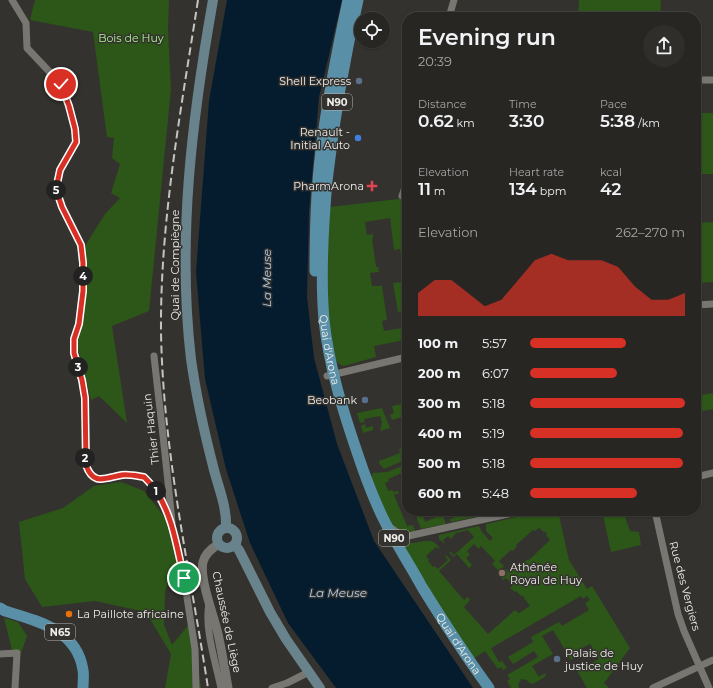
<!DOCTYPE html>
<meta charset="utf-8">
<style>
:root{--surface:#272622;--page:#2f2e2a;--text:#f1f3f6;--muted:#a4a5a5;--line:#434340;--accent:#d93025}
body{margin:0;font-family:Montserrat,sans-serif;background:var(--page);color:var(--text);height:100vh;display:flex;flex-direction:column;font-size:15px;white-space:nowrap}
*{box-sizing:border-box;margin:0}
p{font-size:13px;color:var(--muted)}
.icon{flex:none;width:22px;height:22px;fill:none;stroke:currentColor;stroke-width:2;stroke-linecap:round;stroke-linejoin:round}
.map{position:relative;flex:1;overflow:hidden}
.drawer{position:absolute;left:402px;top:12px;width:299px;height:504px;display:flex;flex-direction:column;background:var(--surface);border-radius:16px;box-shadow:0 1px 3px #0004,0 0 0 1px var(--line)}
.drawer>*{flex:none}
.controls{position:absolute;left:354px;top:12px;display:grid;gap:8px}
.controls a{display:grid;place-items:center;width:36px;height:36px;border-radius:50%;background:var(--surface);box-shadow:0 1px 3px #0004,0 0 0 1px var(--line);font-size:20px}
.pin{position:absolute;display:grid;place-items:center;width:34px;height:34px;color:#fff;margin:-17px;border:2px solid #fff;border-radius:50%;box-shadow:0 1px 4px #0007}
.km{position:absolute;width:20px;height:20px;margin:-10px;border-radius:50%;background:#222;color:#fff;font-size:11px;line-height:20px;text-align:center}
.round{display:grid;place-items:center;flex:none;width:42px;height:42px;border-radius:21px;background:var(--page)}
.headline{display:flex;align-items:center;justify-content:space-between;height:68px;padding:0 16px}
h1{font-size:22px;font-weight:600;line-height:30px}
.figures{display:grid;grid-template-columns:repeat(3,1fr);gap:6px;height:68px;padding:4px 16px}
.figures div{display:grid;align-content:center}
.figures b{font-size:17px;font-weight:600}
.figures small{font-size:11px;font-weight:400}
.figures p{font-size:11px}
.chart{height:112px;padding:8px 16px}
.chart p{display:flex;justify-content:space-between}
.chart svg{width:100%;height:72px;margin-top:4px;fill:var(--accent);opacity:.7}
ul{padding:0 16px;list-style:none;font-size:13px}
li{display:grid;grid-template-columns:64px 48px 1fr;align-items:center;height:30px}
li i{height:10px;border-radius:5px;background:var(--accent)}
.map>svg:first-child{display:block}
.green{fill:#2c5718}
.water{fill:#051b2e}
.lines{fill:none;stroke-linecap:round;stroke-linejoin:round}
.minor{stroke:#787671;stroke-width:7}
.tertiary{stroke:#787671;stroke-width:9}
.secondary{stroke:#69838c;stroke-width:10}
.primary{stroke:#5a90a7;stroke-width:11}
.rail{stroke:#c5c4c1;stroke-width:2;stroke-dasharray:8 4;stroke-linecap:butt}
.route-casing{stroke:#fff;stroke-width:8}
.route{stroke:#d93025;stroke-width:5}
.service-dot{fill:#5c6f8a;stroke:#34322e;stroke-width:1.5}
.shop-dot{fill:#3f7fe0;stroke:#34322e;stroke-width:1.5}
.health-dot{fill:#e0444e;stroke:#34322e;stroke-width:1.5}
.education-dot{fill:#8d6e63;stroke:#34322e;stroke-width:1.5}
.food-dot{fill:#e8710a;stroke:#34322e;stroke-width:1.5}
.labels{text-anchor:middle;stroke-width:3;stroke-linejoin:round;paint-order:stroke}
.shield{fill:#34322e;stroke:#b6b5b2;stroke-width:1}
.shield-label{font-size:10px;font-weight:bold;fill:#eeedeb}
.park-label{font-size:11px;fill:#acf191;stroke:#34322e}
.poi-label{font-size:11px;fill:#eeedeb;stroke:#34322e;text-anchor:end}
.street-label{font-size:11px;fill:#eeedeb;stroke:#34322e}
.water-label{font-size:12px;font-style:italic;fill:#acceee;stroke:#34322e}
</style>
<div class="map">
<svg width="713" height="688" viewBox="0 0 713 688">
<rect width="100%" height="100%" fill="#34322e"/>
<!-- green -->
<path class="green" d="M 35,0 L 169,0 L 168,30 L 171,89 L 149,311 L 112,326 L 127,423 L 99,396 L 91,400 L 77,344 L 83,321 L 85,246 L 105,214 L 120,198 L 111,193 L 120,164 L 112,158 L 114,138 L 107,137 L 93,32 L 30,20 Z
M 579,0 L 661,0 L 660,17 L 578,17 Z
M 696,113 L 713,113 L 713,174 L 696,174 Z
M 407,198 L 407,254 L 401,255 L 400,249 L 394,250 L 390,218 L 365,222 L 367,235 L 373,234 L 373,238 L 372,238 L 376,267 L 378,267 L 379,272 L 370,273 L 372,286 L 382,286 L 387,320 L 382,321 L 384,331 L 402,328 L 404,340 L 374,346 L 376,357 L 344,366 L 339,364 L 335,358 L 327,303 L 326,260 L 330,207 Z
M 713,222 L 713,282 L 696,283 L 696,223 Z
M 402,277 L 404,277 L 407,295 L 407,308 L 405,310 L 398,312 L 393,283 L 403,282 Z
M 713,393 L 713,409 L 696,412 L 696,396 Z
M 407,403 L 407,421 L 402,417 L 392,420 L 390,415 L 394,413 L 392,406 Z
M 382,408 L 390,428 L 380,431 L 382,422 L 380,416 L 364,419 L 365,422 L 360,423 L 357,413 Z
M 365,424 L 366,428 L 373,426 L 373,430 L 363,433 L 361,426 Z
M 407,446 L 407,459 L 384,469 L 379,463 L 379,461 L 400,453 L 399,449 Z
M 407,464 L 407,478 L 404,472 L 388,479 L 389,481 L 385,483 L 388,491 L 392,490 L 394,492 L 398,491 L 399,493 L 394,495 L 407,526 L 413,525 L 415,531 C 411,531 406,533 403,532 C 387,526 376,493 371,478 L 373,473 L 387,472 Z
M 121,482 L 144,491 L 171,525 L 184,578 L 173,569 L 165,592 L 164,625 L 172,645 L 190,623 L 201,688 L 165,688 L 171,654 L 146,612 L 95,601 L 42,607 L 25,579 L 19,522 L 63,508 L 94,486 Z
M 454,511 L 489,511 L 489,514 L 451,522 L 450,519 L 454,518 L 452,513 Z
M 542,511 L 558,511 L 569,560 L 587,589 L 592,586 L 630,648 L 604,683 L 609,688 L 587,688 L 575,667 L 577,665 L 580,669 L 599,659 L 590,644 L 571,654 L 574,658 L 571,660 L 553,630 L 542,636 L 553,654 L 532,666 L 539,677 L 545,673 L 546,676 L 533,684 L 528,682 L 527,680 L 521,679 L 518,685 L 519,688 L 511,688 L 507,681 L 510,679 L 507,675 L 538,657 L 534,651 L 513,664 L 508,657 L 533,642 L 531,637 L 559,622 L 562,626 L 589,610 L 585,603 L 590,600 L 587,596 L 583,599 L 581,596 L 491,648 L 499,662 L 502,661 L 507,668 L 503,670 L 501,667 L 498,669 L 485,651 L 473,659 L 468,655 L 402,543 C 405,543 409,543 412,543 C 423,542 433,536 440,549 L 436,547 L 426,556 L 429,560 L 428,561 L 433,567 L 434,566 L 438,569 L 448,560 L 445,556 L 446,555 L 451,560 L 439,571 L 464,600 L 468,597 L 470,600 L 464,607 L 488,634 L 515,610 L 519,613 L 530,606 L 522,595 L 521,596 L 516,591 L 515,592 L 510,588 L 513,585 L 506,578 L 503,580 L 499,575 L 506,569 L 510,573 L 522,562 L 523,563 L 528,559 L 529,560 L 550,540 L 546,535 L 547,534 L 545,531 L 544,532 L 539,528 L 535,531 L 533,530 L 516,545 L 517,546 L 513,551 L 511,550 L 499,561 L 504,566 L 499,571 L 492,564 L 495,561 L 481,546 L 479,549 L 474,544 L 467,551 L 470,555 L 466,558 L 472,565 L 469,568 L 457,554 L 453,557 L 449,552 L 450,551 L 454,555 L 474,537 L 468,530 L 456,533 L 451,539 L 448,536 L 443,540 L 445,544 L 439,539 L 439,535 L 479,526 L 482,532 L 490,541 L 493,538 L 486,531 L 486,524 Z
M 602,511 L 623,511 L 630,531 L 639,532 L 641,545 L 611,552 Z
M 422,513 L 425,522 L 441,515 L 443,516 L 446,524 L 421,529 L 416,516 Z
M 4,618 L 18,622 L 27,636 L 21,653 L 12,650 Z"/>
<!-- water -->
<path class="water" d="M 227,0 L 342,0 L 319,97 L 309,210 L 307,297 L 314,358 L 337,444 L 374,541 L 473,688 L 336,688 L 288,623 L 250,543 L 226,469 L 205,379 L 196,272 L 209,101 Z"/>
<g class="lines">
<!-- minor -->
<path class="minor" d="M 12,0 L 26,23 L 27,48 L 61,84 L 69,106 L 75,129 L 76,142 L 60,170 L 56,189 L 62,207 L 81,245 L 83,261 L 83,291 L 79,324 L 74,339 L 74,353 L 82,380 L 85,399 L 86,465 C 93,486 105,478 122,475 C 128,474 137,476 144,477 C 158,493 164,505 171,525
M 449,17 L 454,0
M 696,80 L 713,80
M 402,196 L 407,181
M 696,305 L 713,304
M 154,356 C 160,411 167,467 172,523 L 171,525 L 184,578 L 195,649 L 196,688
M 327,376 L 407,357
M 696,477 L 713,473
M 655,511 L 678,614 L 684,631 L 709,688
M 390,527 L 401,535 L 408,536 L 522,511
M 209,604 C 204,627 216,664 221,688
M 0,654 L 17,653 L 15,688
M 272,688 L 287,683 L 309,672
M 653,688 L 713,660"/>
<!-- tertiary -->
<path class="tertiary" d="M 219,544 C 212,548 205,554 203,562 C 199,578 214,616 218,634 C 222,652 225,670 228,688"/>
<!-- secondary -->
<path class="secondary" d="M 213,0 C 192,118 177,239 191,359 C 196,395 204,431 213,466 C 218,487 227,506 226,528
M217 538a10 10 0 1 1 20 0a10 10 0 1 1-20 0Z
M 235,545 L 239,550 L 270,612 L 286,639 L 320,688"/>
<!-- primary -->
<g class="primary">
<path id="s1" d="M 358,0 C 344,60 334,120 327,181 C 323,227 320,274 324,320 C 329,367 343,411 358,455 C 365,476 373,497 382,516 C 394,541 409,563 422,587 C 443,621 465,655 489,688"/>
<path d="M 315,271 C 315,228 316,185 322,143 C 328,95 338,47 348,0"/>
<path d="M 0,608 L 5,611 C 38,621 77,630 83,670 C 84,675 83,682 83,688"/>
</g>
<!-- rail -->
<path class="rail" d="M 198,0 C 181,110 160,221 161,332 C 163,452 190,570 208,688"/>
</g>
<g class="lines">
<defs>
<path id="route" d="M 61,84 L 69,106 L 75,129 L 76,142 L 60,170 L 56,189 L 62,207 L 81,245 L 83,263 L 83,291 L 79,324 L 74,339 L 74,353 L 82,380 L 85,398 L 86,465 C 93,486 105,478 122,475 C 128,474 137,476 144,477 C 148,481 153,486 156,491 C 173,516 177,549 184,578"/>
</defs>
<!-- route casing -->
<use href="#route" class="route-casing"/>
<!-- route -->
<use href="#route" class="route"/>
</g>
<!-- markers -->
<g class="service-dot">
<circle cx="359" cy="81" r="4"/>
<circle cx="365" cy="400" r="4"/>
<circle cx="557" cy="659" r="4"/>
</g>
<circle class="shop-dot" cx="358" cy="138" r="4"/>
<path class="health-dot" d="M370 180h4v4h4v4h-4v4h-4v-4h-4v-4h4z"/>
<circle class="education-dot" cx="502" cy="573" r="4"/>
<circle class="food-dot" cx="69" cy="614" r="4"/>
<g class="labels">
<!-- shield labels -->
<g class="shield">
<rect x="322" y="94" width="30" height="16" rx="3"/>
<rect x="379" y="530" width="30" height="16" rx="3"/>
<rect x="45" y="624" width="30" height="16" rx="3"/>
</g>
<g class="shield-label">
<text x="337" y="106">N90</text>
<text x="394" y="542">N90</text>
<text x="60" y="636">N65</text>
</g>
<!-- park labels -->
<g class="park-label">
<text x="131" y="42">Bois de Huy</text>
</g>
<!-- poi labels -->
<g class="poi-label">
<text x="351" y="85">Shell Express</text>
<text x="350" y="136">Renault -<tspan x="350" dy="13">Initial Auto</tspan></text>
<text x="364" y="190">PharmArona</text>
<text x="357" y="404">Beobank</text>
<text x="510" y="571" text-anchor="start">Athénée<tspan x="510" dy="13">Royal de Huy</tspan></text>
<text x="77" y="618" text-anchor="start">La Paillote africaine</text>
<text x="565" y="657" text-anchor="start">Palais de<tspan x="565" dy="13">justice de Huy</tspan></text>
</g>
<!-- street labels -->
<g class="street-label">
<text transform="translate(175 265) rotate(-90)" y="4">Quai de Compiègne</text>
<text dy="4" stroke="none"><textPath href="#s1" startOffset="353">Quai d'Arona</textPath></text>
<text transform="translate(151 429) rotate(-97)" y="4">Thier Haquin</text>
<text transform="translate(685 586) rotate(75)" y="4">Rue des Vergiers</text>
<text transform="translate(227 622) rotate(78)" y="4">Chaussée de Liège</text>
<text dy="4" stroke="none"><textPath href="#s1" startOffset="677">Quai d'Arona</textPath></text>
</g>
<!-- water labels -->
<g class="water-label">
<text transform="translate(267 278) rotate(-90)" y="4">La Meuse</text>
<text x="338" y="597">La Meuse</text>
</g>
</g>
</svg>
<div class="controls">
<a><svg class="icon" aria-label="locate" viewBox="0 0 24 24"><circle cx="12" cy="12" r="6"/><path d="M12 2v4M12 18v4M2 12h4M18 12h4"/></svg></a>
</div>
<div class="pin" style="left:184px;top:578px;background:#1e9e55"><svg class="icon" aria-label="arrive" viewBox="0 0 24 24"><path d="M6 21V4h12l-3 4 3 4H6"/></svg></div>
<div class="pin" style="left:61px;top:84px;background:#d93025"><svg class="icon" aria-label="check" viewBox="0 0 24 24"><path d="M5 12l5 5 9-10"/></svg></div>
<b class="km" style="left:156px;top:491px">1</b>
<b class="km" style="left:85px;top:458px">2</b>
<b class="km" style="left:78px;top:367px">3</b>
<b class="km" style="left:83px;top:276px">4</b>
<b class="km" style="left:56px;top:190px">5</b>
<section class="drawer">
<div class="headline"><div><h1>Evening run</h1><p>20:39</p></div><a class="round"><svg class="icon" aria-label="share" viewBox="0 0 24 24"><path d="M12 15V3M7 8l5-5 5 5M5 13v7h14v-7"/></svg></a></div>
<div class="figures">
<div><p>Distance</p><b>0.62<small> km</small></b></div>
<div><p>Time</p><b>3:30</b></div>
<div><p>Pace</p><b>5:38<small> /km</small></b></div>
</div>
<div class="figures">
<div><p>Elevation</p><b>11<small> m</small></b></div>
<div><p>Heart rate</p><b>134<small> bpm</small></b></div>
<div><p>kcal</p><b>42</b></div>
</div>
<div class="chart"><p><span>Elevation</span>262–270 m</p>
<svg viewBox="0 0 160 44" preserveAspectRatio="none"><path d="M0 44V30L10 22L20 22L30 30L40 38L50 34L60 22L70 10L80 6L90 10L100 10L110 10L120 14L130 26L140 34L150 34L160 30V44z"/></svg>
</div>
<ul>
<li><b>100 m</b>5:57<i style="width:62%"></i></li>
<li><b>200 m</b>6:07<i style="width:56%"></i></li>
<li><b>300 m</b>5:18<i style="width:100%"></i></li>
<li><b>400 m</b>5:19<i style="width:99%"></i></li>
<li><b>500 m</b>5:18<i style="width:99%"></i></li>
<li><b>600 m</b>5:48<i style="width:69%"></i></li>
</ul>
</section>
</div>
